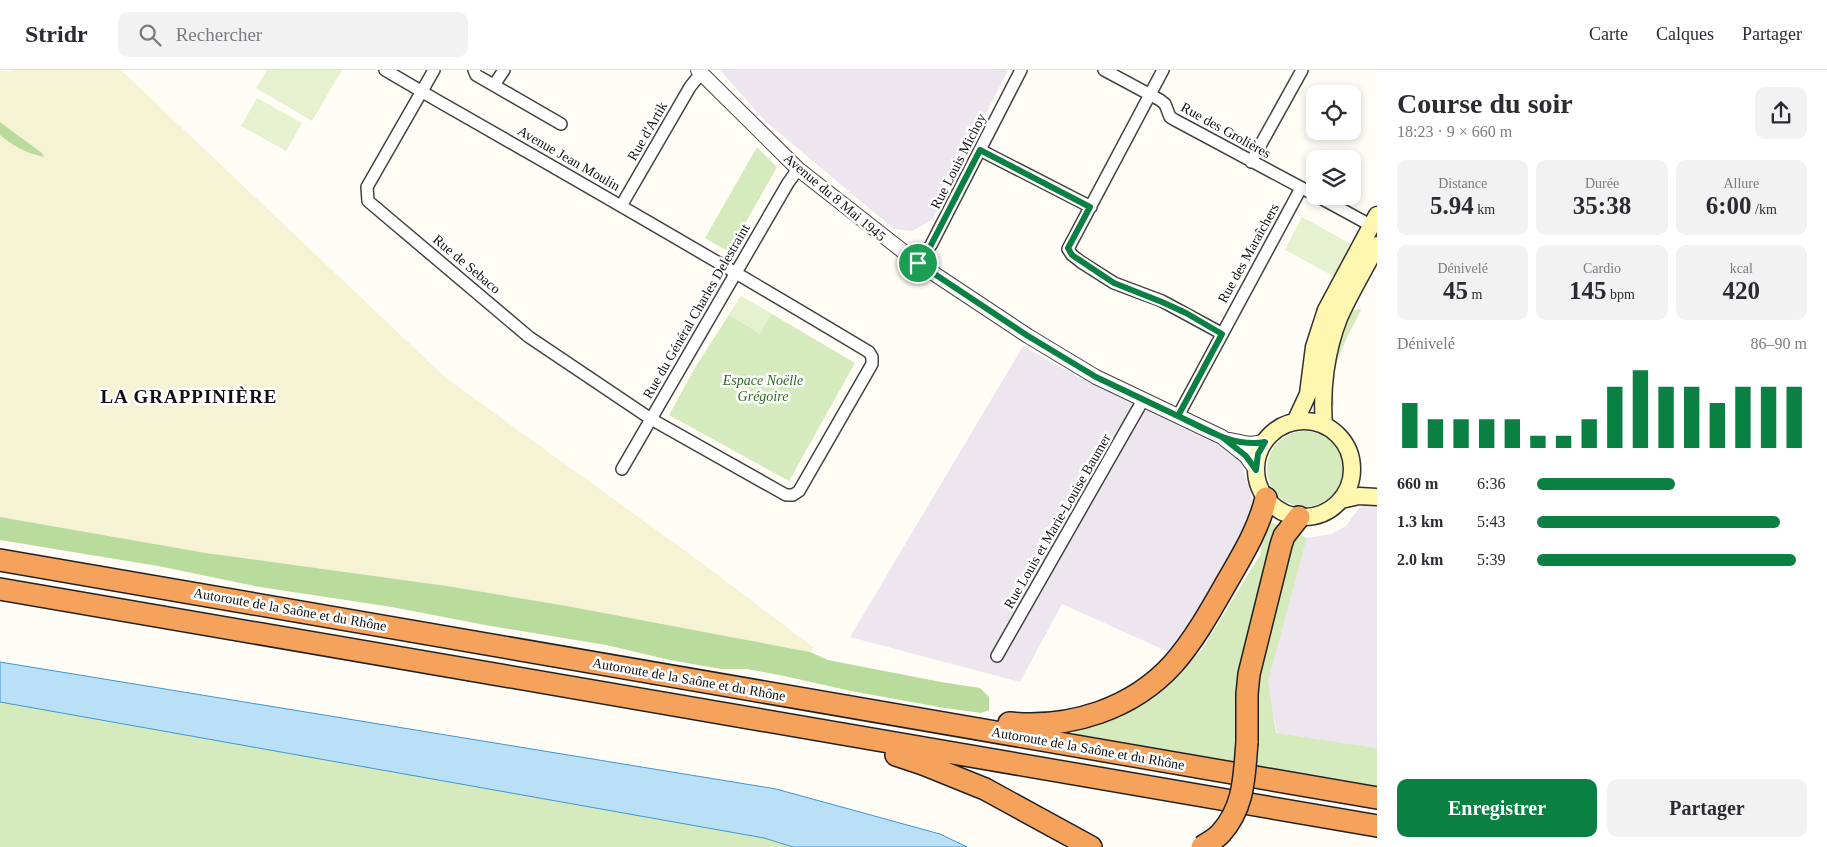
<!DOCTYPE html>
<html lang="fr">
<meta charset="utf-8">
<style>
:root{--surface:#fff;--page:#f2f2f3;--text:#2b2b33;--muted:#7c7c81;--line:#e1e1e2;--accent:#0b8043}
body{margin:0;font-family:Georgia,serif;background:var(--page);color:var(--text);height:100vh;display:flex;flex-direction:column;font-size:19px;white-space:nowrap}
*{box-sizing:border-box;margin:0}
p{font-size:16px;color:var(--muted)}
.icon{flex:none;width:28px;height:28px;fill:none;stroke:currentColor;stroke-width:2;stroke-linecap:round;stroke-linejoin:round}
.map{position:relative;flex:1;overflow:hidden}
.panel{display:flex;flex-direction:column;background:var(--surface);width:450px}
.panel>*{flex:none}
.buttons{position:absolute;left:1306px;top:15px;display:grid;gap:10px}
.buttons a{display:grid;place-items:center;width:55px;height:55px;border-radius:10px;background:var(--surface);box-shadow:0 2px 8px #0003;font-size:25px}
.pin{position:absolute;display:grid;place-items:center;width:42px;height:42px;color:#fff;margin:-21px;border:2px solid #fff;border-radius:50%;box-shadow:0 1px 5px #0007}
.round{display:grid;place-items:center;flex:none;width:52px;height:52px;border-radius:10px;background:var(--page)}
.overview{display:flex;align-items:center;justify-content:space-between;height:85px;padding:0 20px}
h1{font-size:28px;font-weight:700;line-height:38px}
.stats{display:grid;grid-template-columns:repeat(3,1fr);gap:8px;height:85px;padding:5px 20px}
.stats div{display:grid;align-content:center;border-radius:10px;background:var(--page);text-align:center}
.stats b{font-size:25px;font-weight:700}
.stats small{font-size:14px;font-weight:400}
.stats p{font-size:14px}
.chart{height:140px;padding:10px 20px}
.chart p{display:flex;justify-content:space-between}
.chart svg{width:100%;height:90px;margin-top:5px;stroke:var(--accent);stroke-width:6}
.action{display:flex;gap:10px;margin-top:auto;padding:10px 20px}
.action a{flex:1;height:58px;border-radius:10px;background:var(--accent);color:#fff;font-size:20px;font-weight:700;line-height:58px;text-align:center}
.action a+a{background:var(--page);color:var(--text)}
ul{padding:0 20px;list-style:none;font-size:16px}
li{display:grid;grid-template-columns:80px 60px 1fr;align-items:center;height:38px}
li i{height:12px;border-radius:6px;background:var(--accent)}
header{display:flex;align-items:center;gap:30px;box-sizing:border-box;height:70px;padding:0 25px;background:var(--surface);border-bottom:1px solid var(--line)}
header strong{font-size:24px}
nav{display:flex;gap:28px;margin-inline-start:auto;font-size:18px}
.search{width:350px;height:45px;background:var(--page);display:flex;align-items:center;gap:12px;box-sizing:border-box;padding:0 18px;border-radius:10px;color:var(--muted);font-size:19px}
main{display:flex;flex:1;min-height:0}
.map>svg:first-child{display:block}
.industrial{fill:#eee6ef}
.farmland{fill:#f6f3d4}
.green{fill:#d5ebbd}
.forest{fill:#b9dc9c}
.pitch{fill:#e6f2cf}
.water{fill:#b9e0f7;stroke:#3f96cf}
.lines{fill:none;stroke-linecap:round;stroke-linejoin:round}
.minor-casing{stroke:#444;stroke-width:14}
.tertiary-casing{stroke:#444;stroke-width:16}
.secondary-casing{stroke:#333;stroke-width:19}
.motorway-casing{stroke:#222;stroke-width:24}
.minor{stroke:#fff;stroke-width:11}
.tertiary{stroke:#fff;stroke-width:14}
.secondary{stroke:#fff6b0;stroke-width:16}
.motorway{stroke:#f5a25d;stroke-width:21}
.motorway-bridge-casing{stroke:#222;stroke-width:24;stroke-linecap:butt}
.motorway-bridge{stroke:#f5a25d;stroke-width:21}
.route-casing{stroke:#fff;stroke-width:10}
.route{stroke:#0b8043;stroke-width:6}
.labels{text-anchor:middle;stroke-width:5;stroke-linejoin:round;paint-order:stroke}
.street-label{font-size:14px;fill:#111;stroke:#fff}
.park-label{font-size:14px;font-style:italic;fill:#2f6b1f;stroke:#fff}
.district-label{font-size:19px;font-weight:bold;letter-spacing:1px;fill:#111;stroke:#fff}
</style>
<header>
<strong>Stridr</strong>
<div class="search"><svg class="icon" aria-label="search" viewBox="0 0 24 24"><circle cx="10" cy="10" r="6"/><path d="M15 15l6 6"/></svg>Rechercher</div>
<nav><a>Carte</a><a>Calques</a><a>Partager</a></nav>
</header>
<main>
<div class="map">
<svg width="1377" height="777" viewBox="0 0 1377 777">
<rect width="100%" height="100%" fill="#fffdf5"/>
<!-- industrial -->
<path class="industrial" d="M 720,0 L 1008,0 L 932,150 L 912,161 L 894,159 L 765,51 Z
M 1023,276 L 1082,309 L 1239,385 L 1257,444 L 1173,584 L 1062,534 L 1020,612 L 850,567 Z
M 1367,433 L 1377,437 L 1377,678 L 1277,664 L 1267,611 L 1307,468 L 1331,464 L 1346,456 L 1358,439 Z"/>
<!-- farmland -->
<path class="farmland" d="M 0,0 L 7,2 L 13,0 L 121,0 L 446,308 L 702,493 L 813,577 L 813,580 L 810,582 L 567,536 L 447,516 L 206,483 L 0,447 L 0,65 L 17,78 L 43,87 L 42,83 L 0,52 Z"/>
<!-- green -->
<path class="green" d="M 757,77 L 777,97 L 729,182 L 705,168 Z
M 741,226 L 855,293 L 789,411 L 669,345 L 696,296 Z
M 1358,239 L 1361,240 C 1345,272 1329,297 1334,334 L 1333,337 L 1328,339 L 1330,297 L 1349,242 Z
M1267 399a38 38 0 1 1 76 0a38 38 0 1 1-76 0Z
M 1268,451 L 1307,468 L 1268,611 L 1276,663 L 1377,678 L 1377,717 L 1074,664 L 1075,657 L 1187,593 L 1201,581 L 1260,485 L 1265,458 Z
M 0,632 L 764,768 L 793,777 L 0,777 Z"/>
<!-- forest -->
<path class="forest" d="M 0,52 L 42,83 L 44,87 C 26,83 13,76 0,65 Z
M 0,447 L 206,483 L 447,516 L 567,536 L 810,582 L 828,590 L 941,612 L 980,618 L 989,627 L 989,640 L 981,643 L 939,637 L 851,621 L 784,606 L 747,599 L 721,599 L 670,590 L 606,575 L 485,555 L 392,537 L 260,517 L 158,496 L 0,470 Z"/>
<!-- pitch -->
<path class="pitch" d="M 267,0 L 342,0 L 312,51 L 256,18 Z
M 257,28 L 302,53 L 286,81 L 241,56 Z
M 1302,147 L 1353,175 L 1335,207 L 1285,180 Z
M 741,226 L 771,244 L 760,264 L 729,245 Z"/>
<!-- water -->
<path class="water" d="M 0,592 L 776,719 L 940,764 L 967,777 L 793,777 L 764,768 L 0,632 Z"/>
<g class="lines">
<defs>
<path id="minor" d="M 385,0 L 438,31 C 582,113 726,196 869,282 L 872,287 L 872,294 L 799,421 L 793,425 L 786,425 L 651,349 L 529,267 L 368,131 L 367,117 L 434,0
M 474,0 L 476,5 L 561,54
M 1104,0 L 1160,30 L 1165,34 L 1170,47 L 1175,50 L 1315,125
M 1163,0 L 1068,179 L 1072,185 L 1081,192 L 1114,213 L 1162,231 L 1221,263
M 494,15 L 504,0
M 980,80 L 1091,137
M 1251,92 L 1302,0
M 1317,126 L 1372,156
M 621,136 L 690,17 L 701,3
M 918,193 L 931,175 L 1021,0
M 1178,346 L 1301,118
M 622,399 L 788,113 L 798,99
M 997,586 L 1143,330"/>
<path id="tertiary" d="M 698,0 L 798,99 L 918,193 L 1028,266 L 1096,307 L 1222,367 L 1246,386 L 1256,400
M 1230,370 L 1250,374 L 1265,372"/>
<path id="secondary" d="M1256 399a48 48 0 1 1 96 0a48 48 0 1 1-96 0Z
M 1295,352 L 1308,324 L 1314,277 L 1326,240 L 1377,145
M 1324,355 C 1321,320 1326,281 1339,248 C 1350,223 1365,199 1377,175
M 1341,430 L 1359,426 L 1377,427"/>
<path id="motorway" d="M 0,490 L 1377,728
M 0,519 L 1377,756
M 1009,653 C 1070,659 1133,639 1174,593 C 1195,569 1212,538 1228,510 C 1243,484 1259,458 1266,428
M 1247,672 L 1247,624 L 1249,604 L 1281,475 L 1284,466 L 1299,447
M 896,685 L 923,694 L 985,719 L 1091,777"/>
</defs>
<!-- minor casing -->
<use href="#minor" class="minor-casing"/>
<!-- tertiary casing -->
<use href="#tertiary" class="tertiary-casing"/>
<!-- secondary casing -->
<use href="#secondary" class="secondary-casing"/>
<!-- motorway casing -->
<use href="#motorway" class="motorway-casing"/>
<!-- minor -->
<use href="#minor" class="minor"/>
<!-- tertiary -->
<use href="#tertiary" class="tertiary"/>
<!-- secondary -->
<use href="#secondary" class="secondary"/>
<!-- motorway -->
<use href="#motorway" class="motorway"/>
<defs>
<path id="motorway-bridge" d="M 1202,777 C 1208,773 1216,769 1221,763 C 1245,736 1244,706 1247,672"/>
</defs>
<!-- motorway-bridge casing -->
<use href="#motorway-bridge" class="motorway-bridge-casing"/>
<!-- motorway-bridge -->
<use href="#motorway-bridge" class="motorway-bridge"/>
</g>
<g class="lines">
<defs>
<path id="route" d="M 918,193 L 1028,266 L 1096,307 L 1222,367 L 1246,386 L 1256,400 L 1258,384 L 1265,372 C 1234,378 1205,359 1178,346 L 1222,264 L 1186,243 L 1162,232 L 1114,213 L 1072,185 L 1068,178 L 1090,137 L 980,80 L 931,175 L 918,193"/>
</defs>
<!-- route casing -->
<use href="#route" class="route-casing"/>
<!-- route -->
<use href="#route" class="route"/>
</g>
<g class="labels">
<!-- street labels -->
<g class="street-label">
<text transform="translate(1226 60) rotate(29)" y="5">Rue des Grolières</text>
<text transform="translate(647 61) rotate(-60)" y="5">Rue d'Artik</text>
<text transform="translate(569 88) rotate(30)" y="5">Avenue Jean Moulin</text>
<text transform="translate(958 91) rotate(-63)" y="5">Rue Louis Michoy</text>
<text transform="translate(835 127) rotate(40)" y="5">Avenue du 8 Mai 1945</text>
<text transform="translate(1248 183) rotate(-61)" y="5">Rue des Maraîchers</text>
<text transform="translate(467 194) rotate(40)" y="5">Rue de Sebaco</text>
<text transform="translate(696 241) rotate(-60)" y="5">Rue du Général Charles Delestraint</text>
<text transform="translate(1057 451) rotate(-60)" y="5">Rue Louis et Marie-Louise Baumer</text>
<text transform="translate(290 539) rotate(10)" y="5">Autoroute de la Saône et du Rhône</text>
<text transform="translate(689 609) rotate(10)" y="5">Autoroute de la Saône et du Rhône</text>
<text transform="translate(1088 678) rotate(10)" y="5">Autoroute de la Saône et du Rhône</text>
</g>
<!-- park labels -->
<g class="park-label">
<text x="763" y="315">Espace Noëlle<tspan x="763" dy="16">Grégoire</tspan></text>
</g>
<!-- district labels -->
<g class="district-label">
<text x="189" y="333">LA GRAPPINIÈRE</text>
</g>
</g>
</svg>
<div class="buttons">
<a><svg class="icon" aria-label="locate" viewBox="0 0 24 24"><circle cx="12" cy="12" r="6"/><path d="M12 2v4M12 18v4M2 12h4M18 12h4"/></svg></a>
<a><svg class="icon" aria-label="layers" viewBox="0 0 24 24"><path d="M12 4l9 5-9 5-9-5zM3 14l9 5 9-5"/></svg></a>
</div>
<div class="pin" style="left:918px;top:193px;background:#1e9e55"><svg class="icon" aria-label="arrive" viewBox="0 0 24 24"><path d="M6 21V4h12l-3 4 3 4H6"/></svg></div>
</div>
<section class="panel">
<div class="overview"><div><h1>Course du soir</h1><p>18:23 · 9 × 660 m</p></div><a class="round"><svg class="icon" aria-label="share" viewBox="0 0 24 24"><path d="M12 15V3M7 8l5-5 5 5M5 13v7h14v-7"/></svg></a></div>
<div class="stats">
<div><p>Distance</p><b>5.94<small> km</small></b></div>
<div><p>Durée</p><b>35:38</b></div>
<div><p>Allure</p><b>6:00<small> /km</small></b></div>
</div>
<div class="stats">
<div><p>Dénivelé</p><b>45<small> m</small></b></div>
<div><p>Cardio</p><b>145<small> bpm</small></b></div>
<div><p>kcal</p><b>420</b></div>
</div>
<div class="chart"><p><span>Dénivelé</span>86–90 m</p>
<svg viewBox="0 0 160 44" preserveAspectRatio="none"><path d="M5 44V22M15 44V30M25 44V30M35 44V30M45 44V30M55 44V38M65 44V38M75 44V30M85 44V14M95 44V6M105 44V14M115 44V14M125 44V22M135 44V14M145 44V14M155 44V14"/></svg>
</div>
<ul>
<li><b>660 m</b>6:36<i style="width:51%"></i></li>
<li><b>1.3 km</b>5:43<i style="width:90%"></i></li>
<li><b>2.0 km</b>5:39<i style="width:96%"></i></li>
</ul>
<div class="action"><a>Enregistrer</a><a>Partager</a></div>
</section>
</main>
